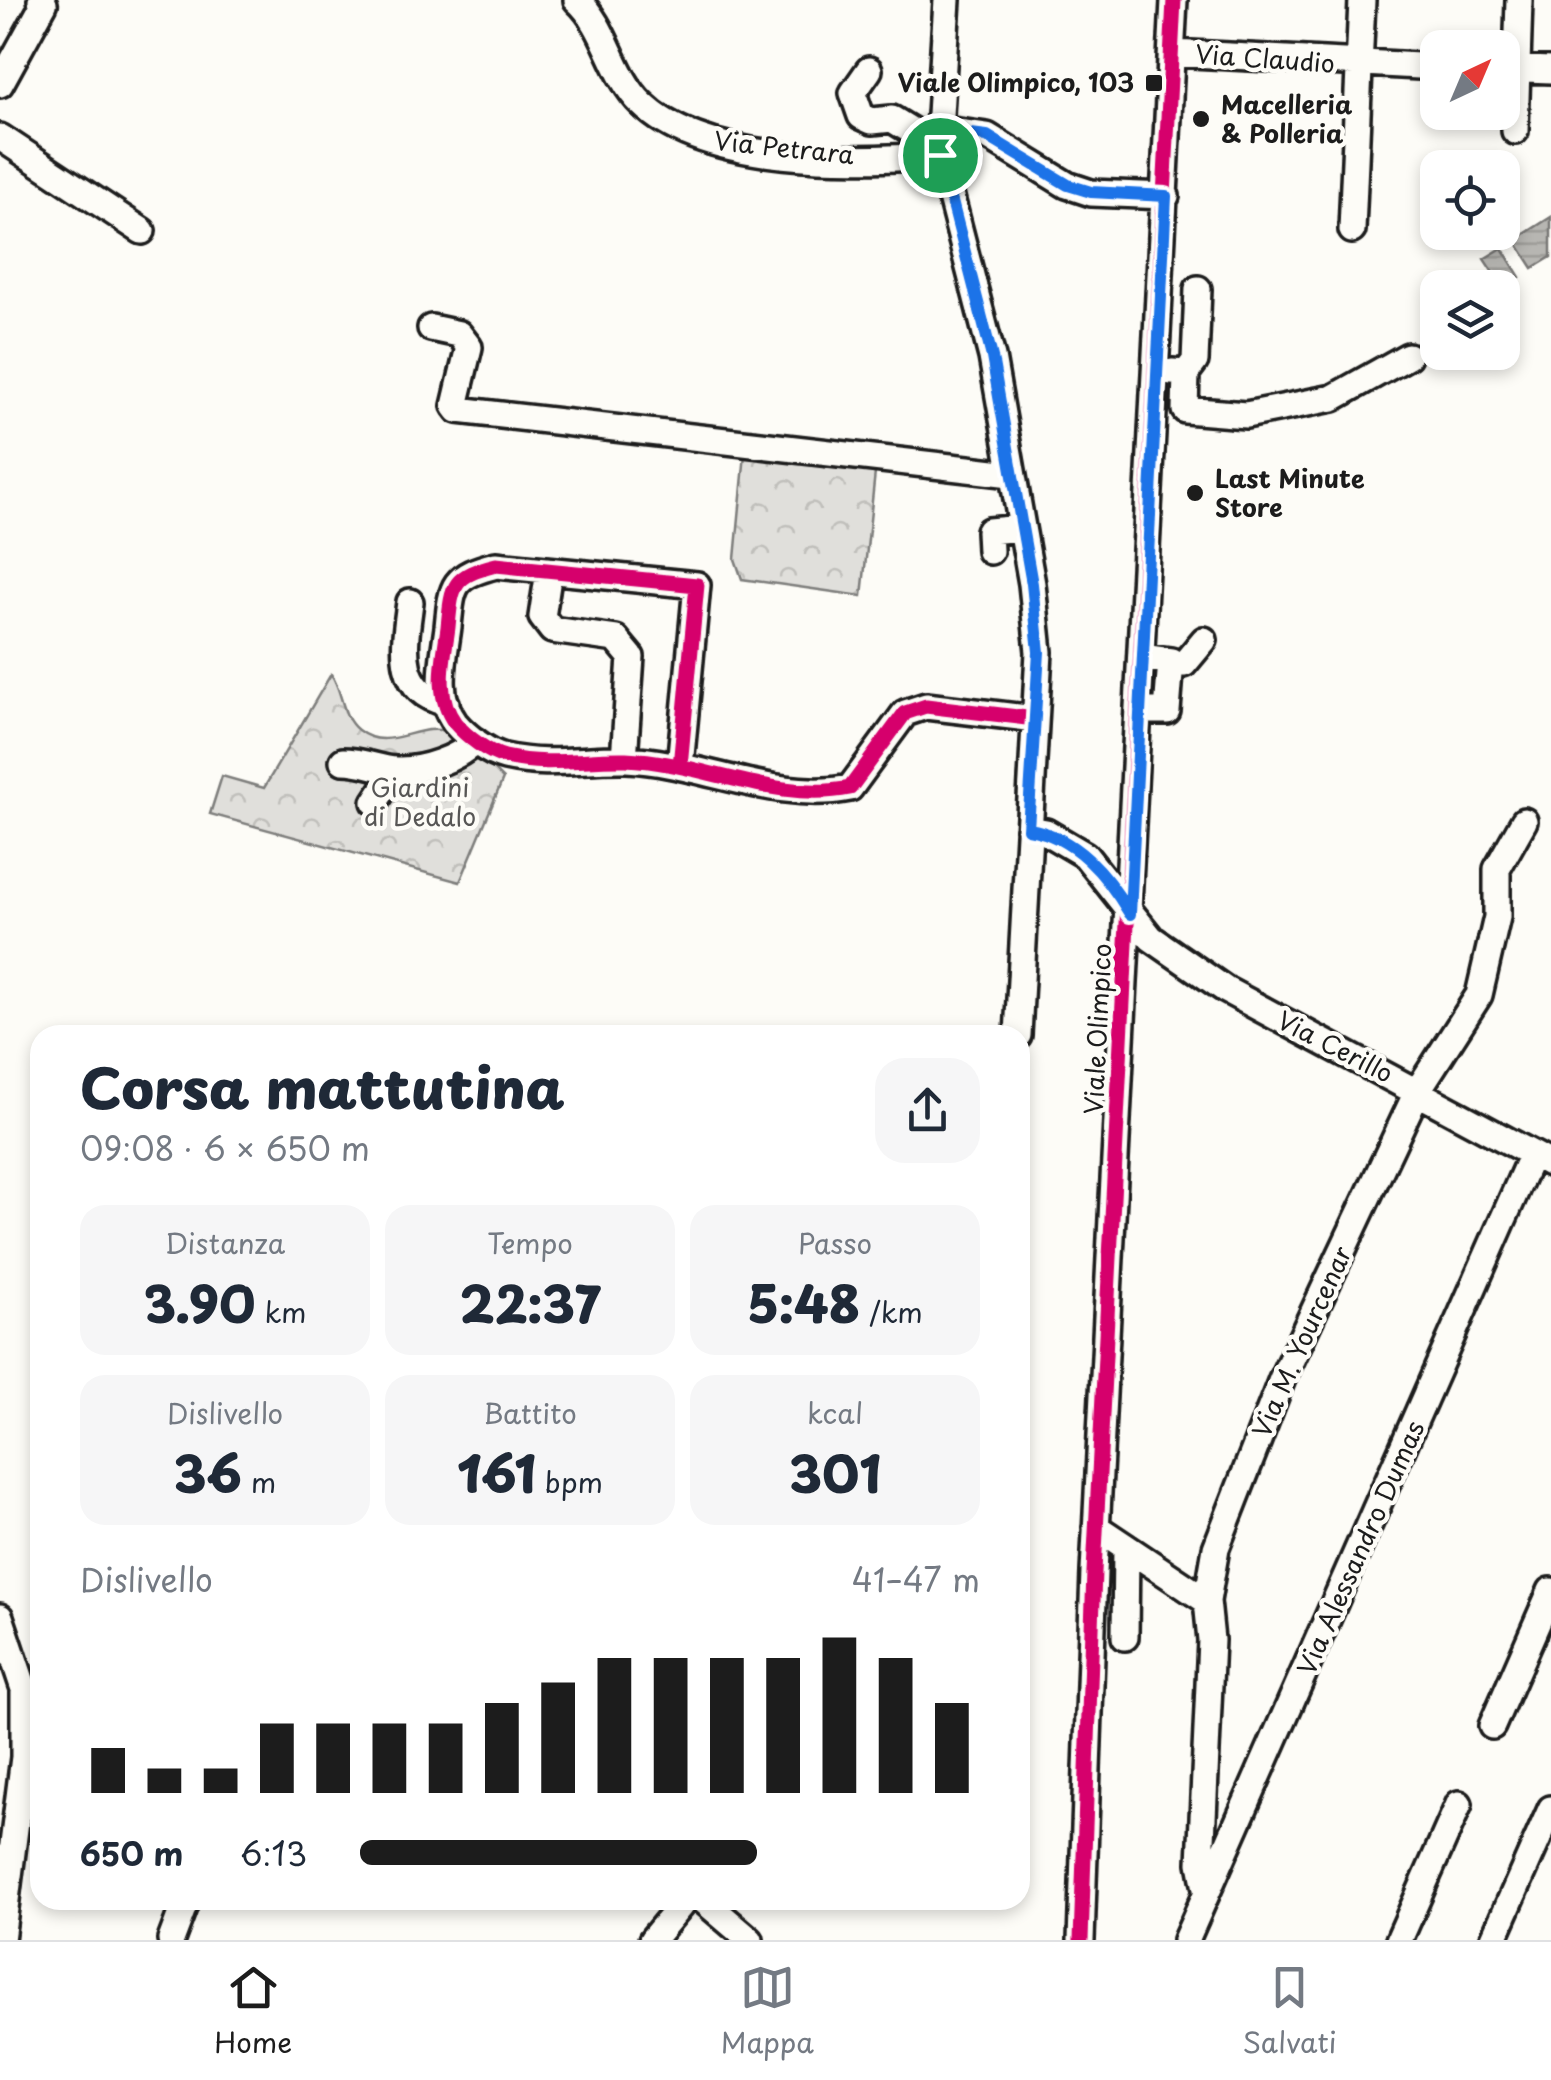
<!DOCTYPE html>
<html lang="it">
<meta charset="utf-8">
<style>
:root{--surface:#fff;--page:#f6f6f7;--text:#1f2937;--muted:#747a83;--line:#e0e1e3;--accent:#1c1c1c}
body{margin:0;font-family:"Playpen Sans",sans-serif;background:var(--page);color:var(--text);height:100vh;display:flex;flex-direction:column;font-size:38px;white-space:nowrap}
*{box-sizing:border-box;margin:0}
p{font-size:32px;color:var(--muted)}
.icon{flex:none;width:55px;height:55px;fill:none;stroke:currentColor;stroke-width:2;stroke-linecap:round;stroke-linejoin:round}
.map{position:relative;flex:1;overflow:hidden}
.sheet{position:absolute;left:30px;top:1025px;width:1000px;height:885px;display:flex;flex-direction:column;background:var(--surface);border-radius:30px;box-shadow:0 5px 15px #0003}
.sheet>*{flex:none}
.needle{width:65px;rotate:44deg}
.controls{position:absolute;left:1420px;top:30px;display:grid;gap:20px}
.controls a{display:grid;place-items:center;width:100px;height:100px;border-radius:20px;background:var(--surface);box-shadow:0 5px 15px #0003;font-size:50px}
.pin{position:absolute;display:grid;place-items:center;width:85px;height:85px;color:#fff;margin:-42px;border:5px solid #fff;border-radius:50%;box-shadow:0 2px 10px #0007}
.round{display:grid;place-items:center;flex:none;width:105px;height:105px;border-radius:30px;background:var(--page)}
.overview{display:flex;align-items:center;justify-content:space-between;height:170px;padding:0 50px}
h1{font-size:55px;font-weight:800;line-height:75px}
.stats{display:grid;grid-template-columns:repeat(3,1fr);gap:15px;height:170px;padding:10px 50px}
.stats div{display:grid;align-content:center;border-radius:25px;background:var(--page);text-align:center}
.stats b{font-size:50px;font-weight:800}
.stats small{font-size:28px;font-weight:400}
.stats p{font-size:28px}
.chart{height:280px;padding:20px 50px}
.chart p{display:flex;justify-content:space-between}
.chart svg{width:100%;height:180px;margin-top:10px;stroke:var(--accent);stroke-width:6}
ul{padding:0 50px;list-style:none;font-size:32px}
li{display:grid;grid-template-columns:160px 120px 1fr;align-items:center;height:75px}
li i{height:25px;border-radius:12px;background:var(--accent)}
.tab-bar{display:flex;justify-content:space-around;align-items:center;height:140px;border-top:2px solid var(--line);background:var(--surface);font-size:28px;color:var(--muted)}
.tab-bar a{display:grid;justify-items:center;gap:5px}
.tab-bar .on{color:var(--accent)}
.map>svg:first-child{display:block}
.park{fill:url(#park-crowns);stroke:#7e7e7c;stroke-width:2.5}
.water{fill:url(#water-rules);stroke:#797876;stroke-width:2.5}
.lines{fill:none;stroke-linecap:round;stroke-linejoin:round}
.minor-casing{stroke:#1c1c1c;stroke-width:32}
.minor{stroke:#fdfcf7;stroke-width:25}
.cycleway-casing{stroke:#fdfcf7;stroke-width:21}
.cycleway{stroke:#d6006c;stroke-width:15}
.route-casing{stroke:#fff;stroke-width:20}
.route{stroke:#1a73e8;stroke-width:12}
.poi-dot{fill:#1c1c1c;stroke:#fdfcf7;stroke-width:4}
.labels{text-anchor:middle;stroke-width:9;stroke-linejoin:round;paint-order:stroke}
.street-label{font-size:25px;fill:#1c1c1c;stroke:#fdfcf7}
.poi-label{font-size:25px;font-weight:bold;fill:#1c1c1c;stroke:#fdfcf7;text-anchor:start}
.park-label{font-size:25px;fill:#575655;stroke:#fdfcf7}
</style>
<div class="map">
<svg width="1551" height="1940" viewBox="0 0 1551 1940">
<defs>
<pattern id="park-crowns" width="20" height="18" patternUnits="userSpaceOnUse" patternTransform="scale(2.5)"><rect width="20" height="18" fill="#e0dfdb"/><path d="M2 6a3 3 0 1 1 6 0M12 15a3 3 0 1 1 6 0" fill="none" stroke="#c0bfbb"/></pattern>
<pattern id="water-rules" width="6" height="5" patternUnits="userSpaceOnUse" patternTransform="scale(2.5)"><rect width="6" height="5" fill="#b7b6b2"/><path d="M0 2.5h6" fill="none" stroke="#9d9c98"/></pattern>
</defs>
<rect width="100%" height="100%" fill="#fdfcf7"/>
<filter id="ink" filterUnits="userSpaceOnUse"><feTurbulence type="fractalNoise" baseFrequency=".01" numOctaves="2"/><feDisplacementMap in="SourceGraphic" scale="20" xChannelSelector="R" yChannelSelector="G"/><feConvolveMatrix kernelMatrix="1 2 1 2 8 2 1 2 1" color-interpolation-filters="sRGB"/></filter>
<g filter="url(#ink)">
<!-- park -->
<path class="park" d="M 746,443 L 876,463 L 862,596 L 742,579 L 735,559 Z
M 331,674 C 343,691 341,717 358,730 C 388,754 418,721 449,732 C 469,740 488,765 503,779 L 460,882 L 210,814 L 222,776 L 264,788 Z"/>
<!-- water -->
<path class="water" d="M 1551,217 L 1551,257 L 1533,268 L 1515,240 Z
M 1502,248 L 1520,277 L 1503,288 L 1484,259 Z"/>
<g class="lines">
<defs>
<path id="minor" d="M 577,0 C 607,27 612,75 642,104 C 705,166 858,162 940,155
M 947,0 L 938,147 L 992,357 L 1032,584 L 1039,652 L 1018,1035
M 1172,53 L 1438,67
M 1502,68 L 1551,70
M 869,70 L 853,93 L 861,116 L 872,121 L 892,119 L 938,147
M 0,84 L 44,4 L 41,0
M 938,129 L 987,136 L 1067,185 L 1091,193 L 1166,196
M 1515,131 L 1519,0
M 0,137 L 142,231
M 1352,230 L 1362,0
M 431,328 L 459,334 L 469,347 L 455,406 L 458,410 L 1011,474
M 1172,372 L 1186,373 L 1195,361 L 1198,289
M 1186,373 L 1185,410 L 1246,415 L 1333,398 L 1408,356
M 990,551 L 989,531 L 1022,528
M 549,571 L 542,617 L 552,630 L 616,639 L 631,657 L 624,759
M 410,602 C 405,642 394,691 446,703
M 1184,664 L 1204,640
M 1139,711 L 1167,711 L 1171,661 L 1141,657
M 343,761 C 365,761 380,770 397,770 C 423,771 458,759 475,741
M 680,766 L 697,585 L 496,565 C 452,576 452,585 448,627 C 444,659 434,695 455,723 C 466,736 488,753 505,757 C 549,767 583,758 626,759 C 700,762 777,803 850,788 L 905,713 L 926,706 L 1035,719
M 375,802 L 396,770
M 1029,829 L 1046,832 L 1085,855 L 1151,938 L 1226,990 L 1551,1164
M 1096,1527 L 1207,1601
M 0,1617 L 24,1689 L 24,1757 L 1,1940
M 1125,1637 L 1126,1547
M 1492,1726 L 1551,1591
M 1206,1889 L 1201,1863 L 1211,1640 L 1207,1601 L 1216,1548 L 1282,1379 L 1418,1090 L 1479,995 L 1497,917 L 1497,869 L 1524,821
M 703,1900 L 750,1940
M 171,1940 L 186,1900
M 652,1940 L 685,1900
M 1081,1940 L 1094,1572 L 1174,0
M 1186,1940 L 1532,1154
M 1399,1940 L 1459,1804
M 1493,1940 L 1551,1809"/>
</defs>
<!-- minor casing -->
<use href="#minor" class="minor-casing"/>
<!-- minor -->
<use href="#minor" class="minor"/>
<defs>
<path id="cycleway" d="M 680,766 L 697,585 L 496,565 C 452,576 452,585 448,627 C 444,659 434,695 455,723 C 466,736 488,753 505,757 C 549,767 583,758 626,759 C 700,762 777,803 850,788 L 905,713 L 926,706 L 1035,719
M 1081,1940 L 1094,1572 L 1174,0"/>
</defs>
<!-- cycleway casing -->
<use href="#cycleway" class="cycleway-casing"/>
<!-- cycleway -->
<use href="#cycleway" class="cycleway"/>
</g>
</g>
<g class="lines" filter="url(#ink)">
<defs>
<path id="route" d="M 938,130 L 987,136 L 1068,185 L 1091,192 L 1166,196 L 1130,914 C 1107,875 1075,836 1028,829 L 1039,652 L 1032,584 L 992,357 L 940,155 Z"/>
</defs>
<!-- route casing -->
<use href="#route" class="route-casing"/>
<!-- route -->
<use href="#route" class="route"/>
</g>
<!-- markers -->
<g class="poi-dot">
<rect x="1144" y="73" width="20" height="20" rx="5"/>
<circle cx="1201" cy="119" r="10"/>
<circle cx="1195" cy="493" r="10"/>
</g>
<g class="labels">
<!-- street labels -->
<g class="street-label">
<text transform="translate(1265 59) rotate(4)" y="9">Via Claudio</text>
<text transform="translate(784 148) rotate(6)" y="9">Via Petrara</text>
<text transform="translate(1098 1029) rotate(-87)" y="9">Viale Olimpico</text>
<text transform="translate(1335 1047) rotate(27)" y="9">Via Cerillo</text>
<text transform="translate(1302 1342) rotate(-66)" y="9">Via M. Yourcenar</text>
<text transform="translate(1361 1548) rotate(-66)" y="9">Via Alessandro Dumas</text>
</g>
<!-- poi labels -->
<g class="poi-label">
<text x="1134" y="92" text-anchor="end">Viale Olimpico, 103</text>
<text x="1221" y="114">Macelleria<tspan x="1221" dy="29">&amp; Polleria</tspan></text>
<text x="1215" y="488">Last Minute<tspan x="1215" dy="29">Store</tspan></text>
</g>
<!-- park labels -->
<g class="park-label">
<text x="420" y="797">Giardini<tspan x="420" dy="29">di Dedalo</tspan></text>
</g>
</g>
</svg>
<div class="controls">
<a><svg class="needle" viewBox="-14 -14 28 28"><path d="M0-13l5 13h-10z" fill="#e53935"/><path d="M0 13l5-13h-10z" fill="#747a83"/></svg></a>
<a><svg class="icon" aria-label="locate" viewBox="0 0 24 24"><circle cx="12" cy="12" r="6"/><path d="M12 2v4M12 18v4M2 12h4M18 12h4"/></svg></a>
<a><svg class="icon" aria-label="layers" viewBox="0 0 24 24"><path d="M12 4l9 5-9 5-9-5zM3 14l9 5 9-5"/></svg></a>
</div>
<div class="pin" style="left:940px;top:155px;background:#1e9e55"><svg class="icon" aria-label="arrive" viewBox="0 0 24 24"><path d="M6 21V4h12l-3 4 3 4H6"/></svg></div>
<section class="sheet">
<div class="overview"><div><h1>Corsa mattutina</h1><p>09:08 · 6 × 650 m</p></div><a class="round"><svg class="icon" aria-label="share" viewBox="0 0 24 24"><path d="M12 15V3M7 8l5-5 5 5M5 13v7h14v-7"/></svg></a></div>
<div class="stats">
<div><p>Distanza</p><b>3.90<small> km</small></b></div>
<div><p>Tempo</p><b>22:37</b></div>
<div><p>Passo</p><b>5:48<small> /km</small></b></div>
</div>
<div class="stats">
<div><p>Dislivello</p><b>36<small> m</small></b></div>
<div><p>Battito</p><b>161<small> bpm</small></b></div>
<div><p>kcal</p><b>301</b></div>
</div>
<div class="chart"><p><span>Dislivello</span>41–47 m</p>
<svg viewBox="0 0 160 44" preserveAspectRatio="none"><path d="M5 44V33M15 44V38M25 44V38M35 44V27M45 44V27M55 44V27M65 44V27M75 44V22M85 44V17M95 44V11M105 44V11M115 44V11M125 44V11M135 44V6M145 44V11M155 44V22"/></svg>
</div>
<ul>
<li><b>650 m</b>6:13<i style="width:64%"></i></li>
</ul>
</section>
</div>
<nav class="tab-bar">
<a class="on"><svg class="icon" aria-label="home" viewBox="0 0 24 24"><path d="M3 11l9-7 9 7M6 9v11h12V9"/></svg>Home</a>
<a><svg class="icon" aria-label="map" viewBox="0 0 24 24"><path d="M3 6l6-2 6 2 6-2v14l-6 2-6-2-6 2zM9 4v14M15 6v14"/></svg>Mappa</a>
<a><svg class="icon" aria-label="saved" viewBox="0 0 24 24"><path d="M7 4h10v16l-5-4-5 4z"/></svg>Salvati</a>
</nav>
